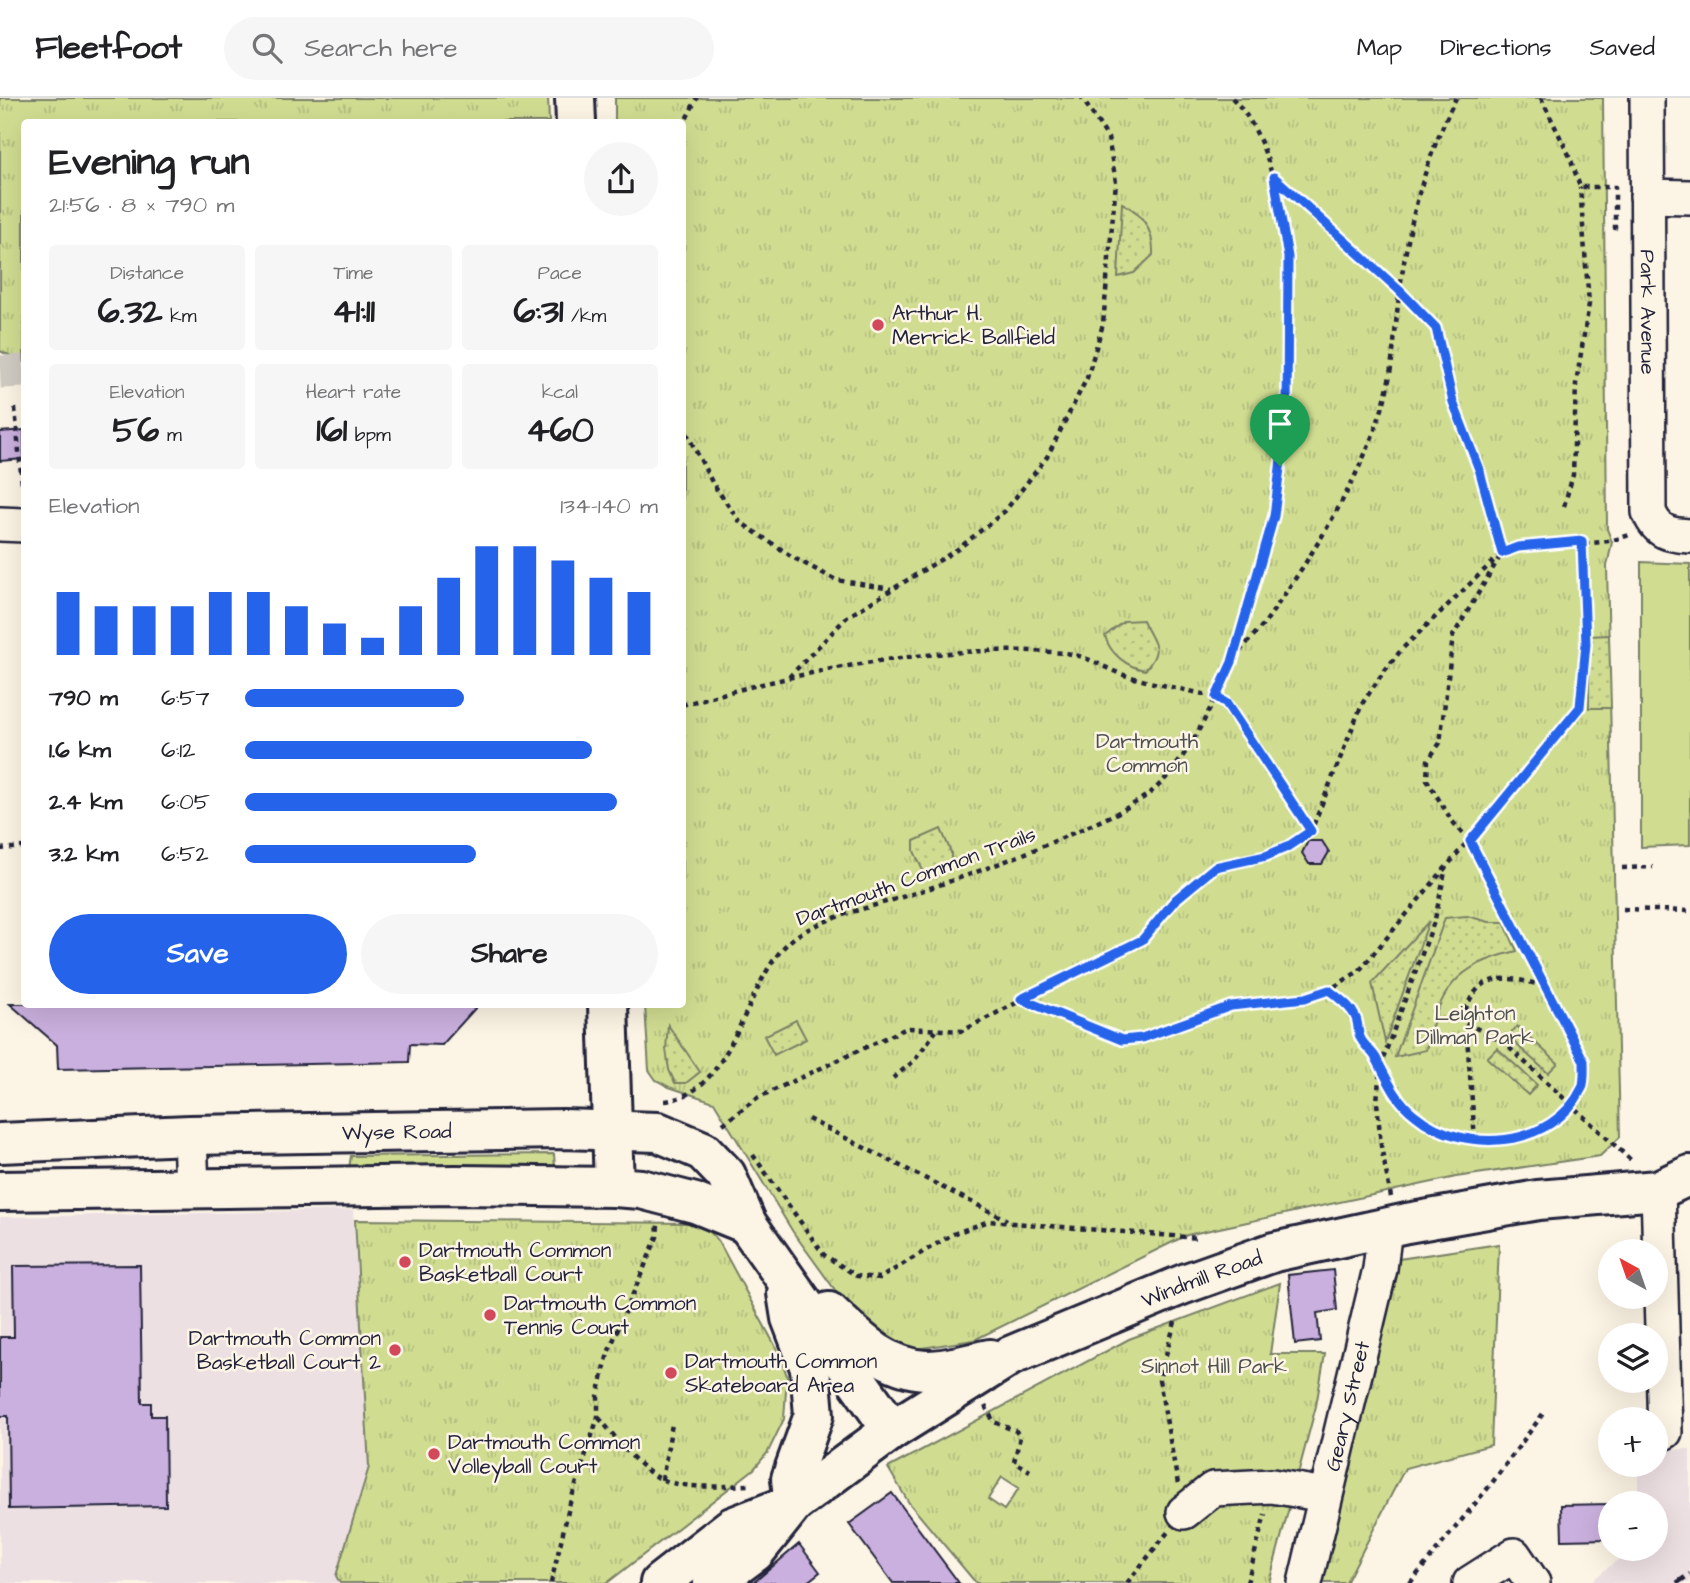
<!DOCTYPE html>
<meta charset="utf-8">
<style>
:root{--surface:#fff;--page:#f6f6f6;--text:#202124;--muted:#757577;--line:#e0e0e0;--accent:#2563eb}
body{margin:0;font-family:"Architects Daughter",sans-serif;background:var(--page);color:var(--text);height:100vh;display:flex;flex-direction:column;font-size:26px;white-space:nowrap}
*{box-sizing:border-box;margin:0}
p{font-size:23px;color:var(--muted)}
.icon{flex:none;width:38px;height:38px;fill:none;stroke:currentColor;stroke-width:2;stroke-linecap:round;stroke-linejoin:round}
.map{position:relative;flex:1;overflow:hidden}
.panel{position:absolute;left:21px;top:21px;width:665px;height:889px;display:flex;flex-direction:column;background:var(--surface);border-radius:7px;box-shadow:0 7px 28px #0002}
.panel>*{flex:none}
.needle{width:46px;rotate:320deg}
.controls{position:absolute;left:1598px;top:1141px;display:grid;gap:14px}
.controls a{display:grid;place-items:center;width:70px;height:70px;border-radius:50%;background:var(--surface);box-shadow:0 7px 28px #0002;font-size:35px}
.pin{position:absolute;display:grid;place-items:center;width:60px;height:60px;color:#fff;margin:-72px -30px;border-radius:50% 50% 50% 0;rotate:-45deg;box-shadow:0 0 7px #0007}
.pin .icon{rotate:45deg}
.round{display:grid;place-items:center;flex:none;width:74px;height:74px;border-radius:37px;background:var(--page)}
.headline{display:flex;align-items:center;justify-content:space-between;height:119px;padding:0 28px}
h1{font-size:38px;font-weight:700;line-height:52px}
.figures{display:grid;grid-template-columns:repeat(3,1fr);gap:10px;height:119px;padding:7px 28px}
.figures div{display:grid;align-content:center;border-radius:7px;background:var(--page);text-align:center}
.figures b{font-size:35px;font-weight:700}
.figures small{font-size:19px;font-weight:400}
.figures p{font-size:19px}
.chart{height:196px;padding:14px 28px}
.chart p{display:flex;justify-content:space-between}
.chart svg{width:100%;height:126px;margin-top:7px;stroke:var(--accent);stroke-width:6}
.action{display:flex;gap:14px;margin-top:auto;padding:14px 28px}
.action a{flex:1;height:80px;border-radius:42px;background:var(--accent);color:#fff;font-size:28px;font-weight:700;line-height:80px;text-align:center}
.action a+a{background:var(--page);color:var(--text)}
ul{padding:0 28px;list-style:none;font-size:23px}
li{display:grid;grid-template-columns:112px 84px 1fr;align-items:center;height:52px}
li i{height:18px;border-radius:9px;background:var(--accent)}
header{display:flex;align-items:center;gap:42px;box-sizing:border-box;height:98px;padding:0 35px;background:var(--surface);border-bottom:2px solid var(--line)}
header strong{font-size:33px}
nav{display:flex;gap:38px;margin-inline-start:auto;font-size:24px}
.search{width:490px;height:63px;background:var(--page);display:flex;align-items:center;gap:18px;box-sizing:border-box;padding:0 24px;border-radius:38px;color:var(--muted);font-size:26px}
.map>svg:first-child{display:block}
.built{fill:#ede0e3}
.grass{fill:#d0dd91;stroke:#798066;stroke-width:2}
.park{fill:url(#park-tufts);stroke:#798066;stroke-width:2;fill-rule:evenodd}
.garden{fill:url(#garden-dots);stroke:#798066;stroke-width:2}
.building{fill:#cab0de;stroke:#22223b;stroke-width:2}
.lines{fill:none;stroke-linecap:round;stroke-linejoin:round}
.minor-tunnel{stroke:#d0cbc3;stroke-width:33;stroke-dasharray:33 17;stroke-linecap:butt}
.minor-casing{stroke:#22223b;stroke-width:38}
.major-casing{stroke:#22223b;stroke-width:44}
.path{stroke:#22223b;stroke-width:4.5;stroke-dasharray:5 5;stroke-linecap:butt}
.minor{stroke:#fcf5e5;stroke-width:33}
.major{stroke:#fcf5e5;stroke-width:38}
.rail{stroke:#22223b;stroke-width:5;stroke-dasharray:10 5;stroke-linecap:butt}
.route-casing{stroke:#fff;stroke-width:14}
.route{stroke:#2563eb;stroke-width:9}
.poi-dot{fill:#d1495b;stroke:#fcf5e5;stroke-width:2.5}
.labels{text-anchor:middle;stroke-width:5;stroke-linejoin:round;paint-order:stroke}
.street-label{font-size:21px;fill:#22223b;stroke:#fcf5e5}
.poi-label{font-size:21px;fill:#22223b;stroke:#fcf5e5;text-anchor:start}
.park-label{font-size:21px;fill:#4e5150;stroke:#fcf5e5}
</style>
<header>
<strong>Fleetfoot</strong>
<div class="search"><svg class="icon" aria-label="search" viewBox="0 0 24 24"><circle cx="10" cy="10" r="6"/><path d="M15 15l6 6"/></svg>Search here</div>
<nav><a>Map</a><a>Directions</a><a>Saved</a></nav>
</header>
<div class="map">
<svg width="1690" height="1485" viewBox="0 0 1690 1485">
<defs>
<pattern id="park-tufts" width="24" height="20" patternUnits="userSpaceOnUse" patternTransform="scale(1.75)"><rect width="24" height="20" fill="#d0dd91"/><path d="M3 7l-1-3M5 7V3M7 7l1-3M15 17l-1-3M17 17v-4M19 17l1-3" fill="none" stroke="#b2bd7e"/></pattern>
<pattern id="garden-dots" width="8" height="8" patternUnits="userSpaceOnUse" patternTransform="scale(1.75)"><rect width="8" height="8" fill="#d0dd91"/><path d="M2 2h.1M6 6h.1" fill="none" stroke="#b2bd7e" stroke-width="1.8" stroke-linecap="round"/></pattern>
</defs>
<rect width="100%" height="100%" fill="#fcf5e5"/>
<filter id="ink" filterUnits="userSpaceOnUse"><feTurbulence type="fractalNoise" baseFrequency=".0143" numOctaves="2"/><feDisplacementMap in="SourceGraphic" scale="14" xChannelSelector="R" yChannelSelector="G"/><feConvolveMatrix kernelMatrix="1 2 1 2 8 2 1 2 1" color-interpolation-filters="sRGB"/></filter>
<g filter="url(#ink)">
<!-- built -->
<path class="built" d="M 353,1112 L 369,1369 L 336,1477 L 340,1485 L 0,1485 L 0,1119 Z
M 1690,1351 L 1690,1485 L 1589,1485 L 1631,1451 L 1656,1451 L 1656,1405 L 1638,1405 L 1638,1367 L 1656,1367 L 1656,1352 Z"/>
<!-- grass -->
<path class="grass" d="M 1641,464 L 1690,466 L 1690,747 L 1641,749 Z
M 554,1056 L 555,1069 L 349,1070 L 351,1058 Z"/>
<!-- park -->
<path class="park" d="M 0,0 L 548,0 L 549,24 L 24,24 L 24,264 L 0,253 Z
M 615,0 L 1603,0 L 1607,431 L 1612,444 L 1607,468 L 1620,1039 L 1600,1058 L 1456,1079 L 1187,1137 L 974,1242 L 909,1252 L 851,1214 L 793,1134 L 714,1004 L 669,989 L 656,982 L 649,972 L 645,907 L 682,906 L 682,24 L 615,24 Z
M 355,1122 L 692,1125 L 705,1129 L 718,1142 L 779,1255 L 787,1278 L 784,1321 L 768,1354 L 754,1371 L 607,1485 L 340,1485 L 336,1478 L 369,1369 Z
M 1499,1146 L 1491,1347 L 1405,1370 L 1346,1485 L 1318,1485 L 1386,1163 Z
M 1280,1185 L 1270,1256 L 1325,1256 L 1316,1308 L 1269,1485 L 976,1485 L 909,1405 L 888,1370 L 1129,1241 ZM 1002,1379 L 1019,1390 L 1004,1412 L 988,1401 Z"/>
<!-- garden -->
<path class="garden" d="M 1122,105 C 1143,115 1154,134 1153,157 L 1134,175 L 1118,179 Z
M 1143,522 C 1153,546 1165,549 1145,572 C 1127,569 1110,556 1105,538 L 1124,523 Z
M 1609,537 L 1611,610 L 1589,610 L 1589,538 Z
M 941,731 L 951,754 L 951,764 L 938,771 L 923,773 L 914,753 L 914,743 Z
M 1467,818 L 1489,824 L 1504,824 L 1517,853 C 1455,868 1440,890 1426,952 L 1395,959 L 1445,820 Z
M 1429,823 L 1385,944 L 1372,885 Z
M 796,922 L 806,941 L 774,957 L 764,938 Z
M 668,927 L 700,974 L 686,985 L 675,985 L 669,972 L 666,951 Z
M 1517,928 L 1558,965 L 1548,975 L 1508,939 Z
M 1497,950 L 1537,987 L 1528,997 L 1487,960 Z"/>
<!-- building -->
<path class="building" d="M 24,332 L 24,361 L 0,363 L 0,334 Z
M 1308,743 L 1322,743 L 1329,754 L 1322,766 L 1309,766 L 1302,755 Z
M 10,906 L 479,906 L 442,947 L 410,946 L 409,964 L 58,971 L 57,947 Z
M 140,1167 L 142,1305 L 151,1305 L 151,1318 L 165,1318 L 166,1408 L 9,1411 L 8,1318 L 0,1318 L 0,1239 L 14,1239 L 13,1168 Z
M 1333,1172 L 1337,1212 L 1317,1215 L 1320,1243 L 1295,1246 L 1288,1177 Z
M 892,1395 L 959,1485 L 893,1485 L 849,1426 Z
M 1610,1406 L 1610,1441 L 1562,1442 L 1561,1407 Z
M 799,1446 L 820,1474 L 806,1485 L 753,1485 Z"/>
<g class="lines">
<!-- minor-tunnel -->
<path class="minor-tunnel" d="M 0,274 L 24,273"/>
<defs>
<g id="minor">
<path id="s1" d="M 1647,0 L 1649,414 C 1658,435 1669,437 1690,438"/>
<path d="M 1647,98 L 1690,99"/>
<path d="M 0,426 L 24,427"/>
<path d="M 190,1037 L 192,1091"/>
<path d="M 1658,1092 L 1665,1334"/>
<path d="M 1184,1414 L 1213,1391 L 1272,1388 L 1325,1397"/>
<path id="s2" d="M 1305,1485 L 1380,1171 L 1385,1130"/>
<path d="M 1470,1485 L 1514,1457 L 1533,1485"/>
</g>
<g id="major">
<path d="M 575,0 L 576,24"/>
<path d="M 608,906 L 614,1089"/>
<path id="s3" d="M 0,1045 L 190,1037 L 563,1031 L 658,1034 L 703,1053 L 726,1077 L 747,1126 L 892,1332"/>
<path d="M 0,1093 L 456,1087 L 614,1089 L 641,1091 L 695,1105 L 747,1126"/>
<path d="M 787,1195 L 791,1220 L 810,1270 L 814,1317 L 791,1381 L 794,1405"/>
<path d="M 829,1214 C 857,1240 884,1269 925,1272 C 946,1273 970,1265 990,1261"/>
<path d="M 660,1485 L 732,1429 L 792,1406"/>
<path id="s4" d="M 713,1485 L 755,1454 L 794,1405 L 892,1332 L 1010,1258 L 1184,1186 L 1274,1154 L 1407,1125 L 1538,1102 L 1658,1092 L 1690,1077"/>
</g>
</defs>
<!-- minor casing -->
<use href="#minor" class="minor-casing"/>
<!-- major casing -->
<use href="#major" class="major-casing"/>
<!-- path -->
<path class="path" d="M 1232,0 C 1308,73 1294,319 1274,417 C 1264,465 1246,513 1233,560
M 1541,0 L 1570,59 L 1580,89 L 1615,89 L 1615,130 L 1620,130
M 682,29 L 697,0
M 1274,79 L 1399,193 L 1435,230 L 1453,304 L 1480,374 L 1502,455 L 1453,538 L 1440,645 L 1428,662 L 1427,682 L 1452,723 L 1470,743 L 1584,963 L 1583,988 L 1552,1025 L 1522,1038 L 1497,1042 L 1455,1040 L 1415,1018 L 1401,1004 L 1360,939 L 1357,921 L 1329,892
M 15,310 L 22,386
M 682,326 L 713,386 L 740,424 L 794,460 L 836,482 L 891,491
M 1564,408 L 1573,377 L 1576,286 L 1589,206 L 1580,89
M 789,579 L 847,519 L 958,451 L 1005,413 L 1047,359 L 1087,280 L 1103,226 L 1116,84 L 1108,40 L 1082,0
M 682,607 C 802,573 940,544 1064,555 C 1087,557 1103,570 1124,577 C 1154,586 1186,592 1217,599 L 1225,605 L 1311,733
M 0,751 L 24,749
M 1622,770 L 1653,769
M 1623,811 L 1690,813
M 1021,901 L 1122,942 L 1142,940 L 1231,908 L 1305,900 L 1329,892 L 1359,873 L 1580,609 L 1586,546 L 1582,443
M 1466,925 L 1503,944 L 1634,1065
M 893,980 L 914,963 L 936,933
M 665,1003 C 739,994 744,872 798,837 C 828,818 869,810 902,799 C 957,782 1011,762 1064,739 C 1093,726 1124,714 1150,695 C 1179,672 1200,631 1216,599 C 1222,589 1224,577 1230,567 C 1240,550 1257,536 1269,519 C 1311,459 1355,390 1379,320 C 1393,282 1394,237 1399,198 C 1408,128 1424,63 1456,0
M 808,1021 L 1007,1122
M 723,1026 L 757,1000 L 907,930 L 962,933 L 1068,878 L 1127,852 L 1142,843 L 1175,802 L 1215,769 L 1266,758 L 1287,749 L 1311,733 L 1362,606 L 1382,576 L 1402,551 L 1502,455 C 1543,439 1590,453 1629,437
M 1475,1042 L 1465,913 C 1480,871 1509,879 1545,888
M 753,1057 L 824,1157 L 857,1178 L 880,1180 L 953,1136 L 989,1123 L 1198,1140
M 1391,1099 L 1381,1048 L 1377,1004 L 1380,969 L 1435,821 L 1445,774
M 1175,1224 L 1159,1282 L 1178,1386
M 985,1308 L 994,1324 L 1016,1333 L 1020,1339 L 1014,1364 L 1030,1373
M 599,1320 C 617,1340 637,1370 661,1381 C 685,1392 724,1388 749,1387
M 662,1382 L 672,1326
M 551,1485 L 570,1405 L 598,1319 L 598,1298 L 608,1255 L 657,1139 L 658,1126
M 1127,1485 L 1168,1434
M 1247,1485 L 1265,1416
M 1410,1485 L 1492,1385 L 1545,1313"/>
<!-- minor -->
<use href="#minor" class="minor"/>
<!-- major -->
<use href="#major" class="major"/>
<!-- rail -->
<path class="rail" d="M 1677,1485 L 1690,1476"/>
</g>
</g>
<g class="lines" filter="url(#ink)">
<defs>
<path id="route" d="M 1274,79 L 1399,192 L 1436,230 L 1453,304 L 1480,374 L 1502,455 L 1518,449 L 1582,443 L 1586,546 L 1580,609 L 1470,743 L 1584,963 C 1584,971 1585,983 1582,990 C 1553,1051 1463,1057 1415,1017 C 1396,1003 1387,981 1376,960 C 1372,953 1363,947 1360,939 C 1357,932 1359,925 1355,918 C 1350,907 1338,900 1329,892 L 1305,900 L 1231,908 L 1142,940 L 1122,942 L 1021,901 L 1142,842 L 1175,802 L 1215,769 L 1266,758 L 1287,749 L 1311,733 L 1226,605 L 1216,599 L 1232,564 L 1274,418 L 1287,314 L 1288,159 Z"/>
</defs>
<!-- route casing -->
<use href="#route" class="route-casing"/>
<!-- route -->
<use href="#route" class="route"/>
</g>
<!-- markers -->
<g class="poi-dot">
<circle cx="878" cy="227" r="7"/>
<circle cx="405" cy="1164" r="7"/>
<circle cx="490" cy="1217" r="7"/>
<circle cx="395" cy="1252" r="7"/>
<circle cx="671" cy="1275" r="7"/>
<circle cx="434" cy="1356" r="7"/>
</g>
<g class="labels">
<!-- street labels -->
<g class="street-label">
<text dy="7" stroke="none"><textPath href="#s1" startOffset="214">Park Avenue</textPath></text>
<text transform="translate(916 778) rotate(-20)" y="7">Dartmouth Common Trails</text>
<text dy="7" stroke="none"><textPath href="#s3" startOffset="397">Wyse Road</textPath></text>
<text dy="7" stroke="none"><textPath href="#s4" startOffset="583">Windmill Road</textPath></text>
<text dy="7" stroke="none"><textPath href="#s2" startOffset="182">Geary Street</textPath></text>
</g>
<!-- poi labels -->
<g class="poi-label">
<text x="892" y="222">Arthur H.<tspan x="892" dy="24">Merrick Ballfield</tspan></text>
<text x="419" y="1159">Dartmouth Common<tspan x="419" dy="24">Basketball Court</tspan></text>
<text x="504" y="1212">Dartmouth Common<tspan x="504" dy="24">Tennis Court</tspan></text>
<text x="381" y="1247" text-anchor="end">Dartmouth Common<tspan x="381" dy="24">Basketball Court 2</tspan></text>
<text x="685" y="1270">Dartmouth Common<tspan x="685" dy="24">Skateboard Area</tspan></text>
<text x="448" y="1351">Dartmouth Common<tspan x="448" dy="24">Volleyball Court</tspan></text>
</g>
<!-- park labels -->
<g class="park-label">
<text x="1147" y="650">Dartmouth<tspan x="1147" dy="24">Common</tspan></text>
<text x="1475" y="922">Leighton<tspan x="1475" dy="24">Dillman Park</tspan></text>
<text x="1214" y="1275">Sinnot Hill Park</text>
</g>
</g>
</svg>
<div class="controls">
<a><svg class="needle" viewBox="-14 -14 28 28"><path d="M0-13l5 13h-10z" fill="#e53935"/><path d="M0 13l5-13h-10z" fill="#757577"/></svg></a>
<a><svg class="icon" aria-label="layers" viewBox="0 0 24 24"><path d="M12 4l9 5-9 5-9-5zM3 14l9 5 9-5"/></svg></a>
<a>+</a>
<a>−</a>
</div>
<div class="pin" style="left:1280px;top:368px;background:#1e9e55"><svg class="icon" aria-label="arrive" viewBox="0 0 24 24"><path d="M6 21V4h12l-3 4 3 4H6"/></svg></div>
<section class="panel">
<div class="headline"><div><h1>Evening run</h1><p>21:56 · 8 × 790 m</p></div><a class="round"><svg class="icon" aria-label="share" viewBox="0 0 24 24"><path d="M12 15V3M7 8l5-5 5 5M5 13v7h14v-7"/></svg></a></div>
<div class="figures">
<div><p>Distance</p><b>6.32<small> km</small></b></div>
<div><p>Time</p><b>41:11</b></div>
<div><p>Pace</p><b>6:31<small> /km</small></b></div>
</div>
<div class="figures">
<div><p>Elevation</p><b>56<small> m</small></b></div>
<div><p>Heart rate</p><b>161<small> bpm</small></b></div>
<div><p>kcal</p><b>460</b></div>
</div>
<div class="chart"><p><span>Elevation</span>134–140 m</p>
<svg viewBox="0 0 160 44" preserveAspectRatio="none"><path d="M5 44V22M15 44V27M25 44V27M35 44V27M45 44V22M55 44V22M65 44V27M75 44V33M85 44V38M95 44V27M105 44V17M115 44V6M125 44V6M135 44V11M145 44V17M155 44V22"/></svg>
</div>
<ul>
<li><b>790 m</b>6:57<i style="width:53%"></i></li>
<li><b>1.6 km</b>6:12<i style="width:84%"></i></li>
<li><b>2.4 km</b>6:05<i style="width:90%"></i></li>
<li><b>3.2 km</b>6:52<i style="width:56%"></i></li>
</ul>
<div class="action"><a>Save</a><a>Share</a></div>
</section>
</div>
